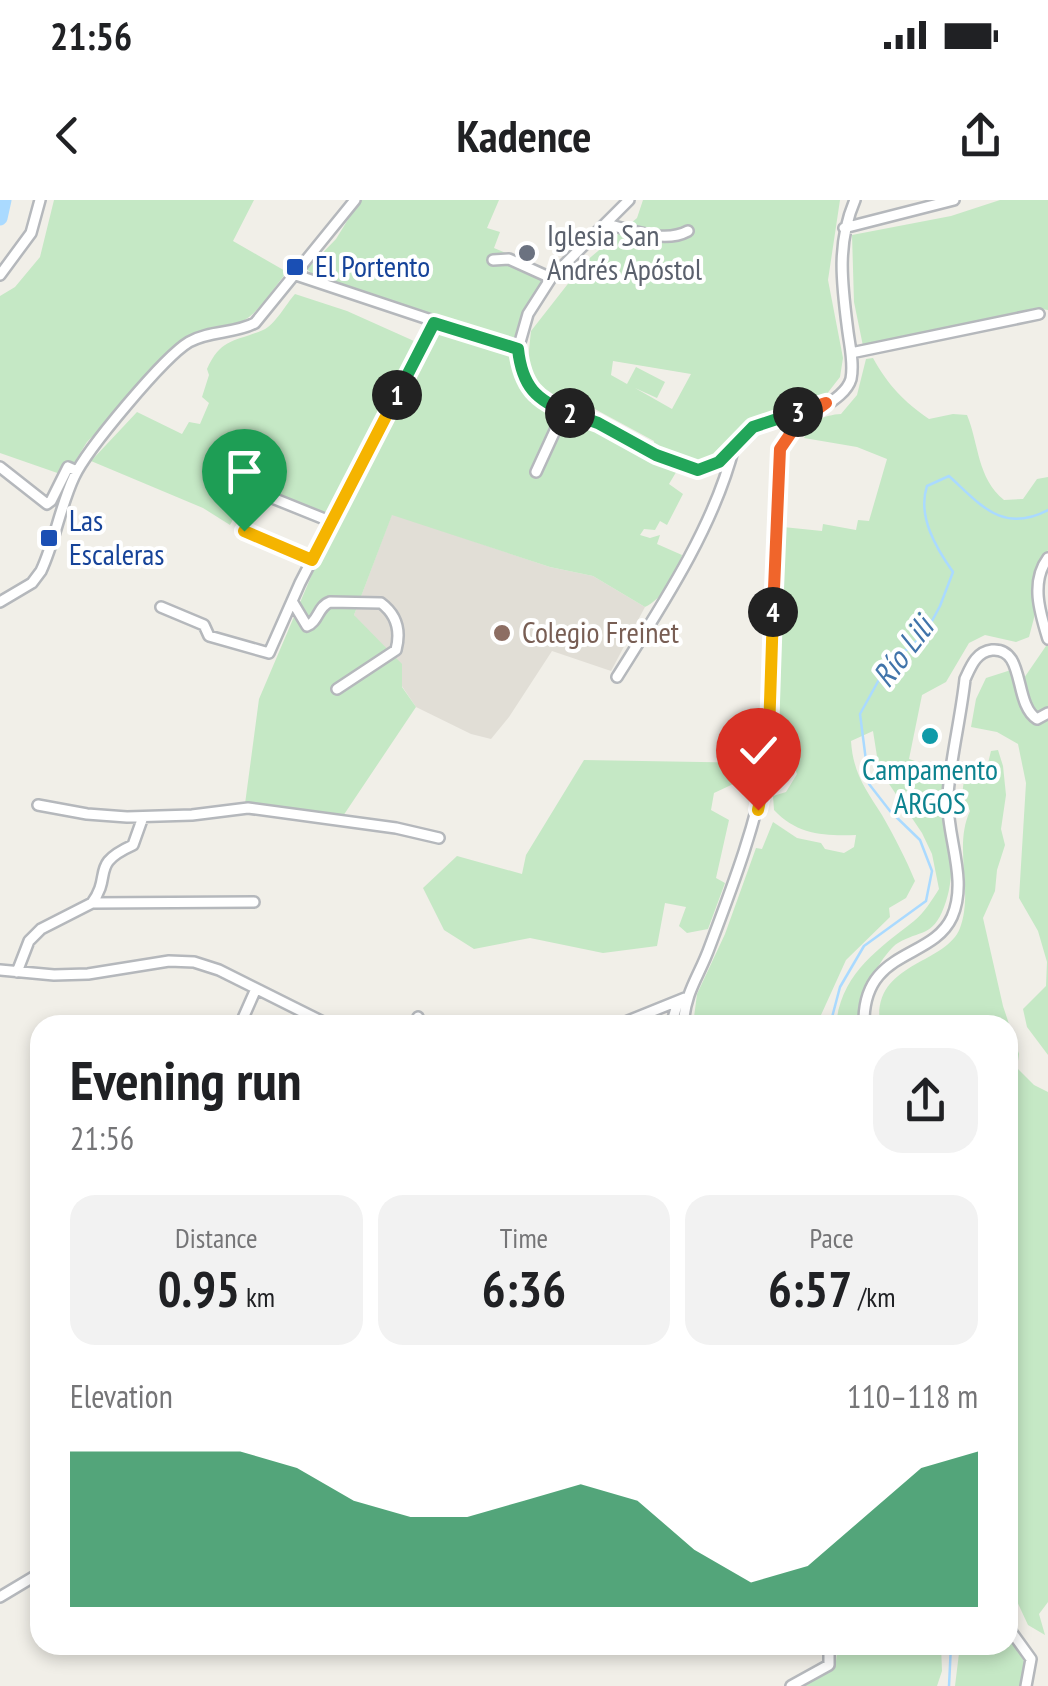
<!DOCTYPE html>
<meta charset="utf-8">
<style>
:root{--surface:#fff;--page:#f2f2f2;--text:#202124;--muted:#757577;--accent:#0b8043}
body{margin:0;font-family:"PT Sans Narrow",sans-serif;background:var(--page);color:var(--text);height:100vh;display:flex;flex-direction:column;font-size:38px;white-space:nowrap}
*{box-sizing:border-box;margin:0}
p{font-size:32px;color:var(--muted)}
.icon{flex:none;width:55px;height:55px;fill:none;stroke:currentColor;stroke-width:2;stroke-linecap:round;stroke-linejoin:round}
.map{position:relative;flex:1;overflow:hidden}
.drawer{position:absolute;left:30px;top:815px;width:988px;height:640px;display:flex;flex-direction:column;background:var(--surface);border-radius:30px;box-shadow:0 5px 15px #0003}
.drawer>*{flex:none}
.pin{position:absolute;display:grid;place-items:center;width:85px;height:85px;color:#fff;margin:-102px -42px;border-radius:50% 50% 50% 0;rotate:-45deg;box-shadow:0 0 10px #0007}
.pin .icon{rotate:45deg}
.km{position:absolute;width:50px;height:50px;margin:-25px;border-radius:50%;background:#222;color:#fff;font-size:28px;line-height:50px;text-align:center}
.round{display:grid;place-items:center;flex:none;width:105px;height:105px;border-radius:30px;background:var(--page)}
.head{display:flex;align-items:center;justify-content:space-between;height:170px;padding:0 40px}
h1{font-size:55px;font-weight:700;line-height:75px}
.figures{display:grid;grid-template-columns:repeat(3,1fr);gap:15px;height:170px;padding:10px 40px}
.figures div{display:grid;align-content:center;border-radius:25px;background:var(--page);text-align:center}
.figures b{font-size:50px;font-weight:700}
.figures small{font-size:28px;font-weight:400}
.figures p{font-size:28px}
.chart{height:280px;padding:20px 40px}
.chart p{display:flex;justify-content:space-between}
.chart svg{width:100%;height:180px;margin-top:10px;fill:var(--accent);opacity:.7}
.status{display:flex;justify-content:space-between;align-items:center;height:70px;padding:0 50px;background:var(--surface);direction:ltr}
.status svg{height:28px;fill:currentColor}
header{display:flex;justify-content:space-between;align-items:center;height:130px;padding:0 40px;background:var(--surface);font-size:45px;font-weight:700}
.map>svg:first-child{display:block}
.education{fill:#e1ded6}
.green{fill:#c5e8c5;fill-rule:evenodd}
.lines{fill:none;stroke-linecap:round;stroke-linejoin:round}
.stream{stroke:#aadaff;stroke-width:2.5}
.river{stroke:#aadaff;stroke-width:15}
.minor-casing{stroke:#b5b8bc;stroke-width:14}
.minor{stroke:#fff;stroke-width:9}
.split-1-casing{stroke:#fff;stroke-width:20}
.split-2-casing{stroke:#fff;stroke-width:20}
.split-3-casing{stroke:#fff;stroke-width:20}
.split-4-casing{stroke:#fff;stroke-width:20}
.split-5-casing{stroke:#fff;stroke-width:20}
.split-1{stroke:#f5b400;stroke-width:12}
.split-2{stroke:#22a559;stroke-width:12}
.split-3{stroke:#22a559;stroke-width:12}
.split-4{stroke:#f0652b;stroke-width:12}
.split-5{stroke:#f5b400;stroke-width:12}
.worship-dot{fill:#6b7280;stroke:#fff;stroke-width:4}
.transit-dot{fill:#1a4fb4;stroke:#fff;stroke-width:4}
.education-dot{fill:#8d6e63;stroke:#fff;stroke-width:4}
.culture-dot{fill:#0f9aa8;stroke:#fff;stroke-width:4}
.labels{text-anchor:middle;stroke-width:8;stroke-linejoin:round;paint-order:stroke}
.worship-label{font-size:30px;fill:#5b616d;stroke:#fff;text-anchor:start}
.transit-label{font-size:30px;fill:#164399;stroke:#fff;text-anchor:start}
.education-label{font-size:30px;fill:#785e54;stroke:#fff;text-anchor:start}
.culture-label{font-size:30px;fill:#0d838f;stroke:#fff}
.water-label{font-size:32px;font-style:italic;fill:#4174aa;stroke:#fff}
</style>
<div class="status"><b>21:56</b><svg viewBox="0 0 49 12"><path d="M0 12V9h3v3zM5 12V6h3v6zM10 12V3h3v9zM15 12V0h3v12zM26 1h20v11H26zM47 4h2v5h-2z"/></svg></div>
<header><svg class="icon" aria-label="back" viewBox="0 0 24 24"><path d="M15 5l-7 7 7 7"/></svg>Kadence<svg class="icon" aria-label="share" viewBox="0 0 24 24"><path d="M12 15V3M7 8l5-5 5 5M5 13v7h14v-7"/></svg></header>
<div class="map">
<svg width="1048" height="1486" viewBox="0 0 1048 1486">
<rect width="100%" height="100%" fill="#f1efe8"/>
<!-- education -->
<path class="education" d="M 392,314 L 550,367 L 593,376 L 645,407 L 611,471 L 552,451 L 509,517 L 491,539 L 471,534 L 416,507 L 354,415 Z"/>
<!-- green -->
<path class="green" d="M 54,0 L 254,0 L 233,41 L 287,72 C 270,92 257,119 230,127 C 211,133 204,128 185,140 L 87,242 L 66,276 L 0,253 L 0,96 L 15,87 L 40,57 Z
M 360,0 L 499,0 L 487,28 L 500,32 L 494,48 L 554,73 L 521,120 L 515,145 L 314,76 L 307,69 L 336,39 Z
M 643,0 L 840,0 L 828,80 L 843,158 L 840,177 L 826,195 L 747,226 L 718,255 L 694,266 L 653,252 L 654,241 L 593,208 L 585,213 L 561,207 L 538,193 L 527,169 L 531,131 L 585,62 L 637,18 ZM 613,161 L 691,174 L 672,209 L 635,188 L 657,198 L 665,182 L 636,167 L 627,184 L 611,175 Z
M 1000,0 L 1048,0 L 1048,110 L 1036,108 L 863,146 L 854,102 L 852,35 L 951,16 Z
M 295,94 L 347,111 L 414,141 L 331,323 L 248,292 L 230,325 L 203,308 L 91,261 L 137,212 L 182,234 L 189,222 L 200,224 L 209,203 L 202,197 L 209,175 L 207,169 C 221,138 235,142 263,130 C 275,125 286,104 295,94 Z
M 435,132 L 515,158 C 518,173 522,191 534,202 C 555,222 590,223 615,236 C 637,248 653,262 678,269 L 669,284 L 683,294 L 667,325 L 660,321 L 655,330 L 644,329 L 640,335 L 650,338 L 660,335 L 657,344 L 682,355 C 675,375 664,398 645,407 L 593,376 L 550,367 L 392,315 L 354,415 L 402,464 L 402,487 L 416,507 L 339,622 L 245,604 L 259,499 L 313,372 Z
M 873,158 C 888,185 904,202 929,219 L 953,214 L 967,215 C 979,244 977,278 1004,300 L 1023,299 L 1037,279 L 1048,277 L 1048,350 L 1040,366 L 1034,418 L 1029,437 L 1016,442 L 985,435 L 969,443 L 946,482 L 922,495 L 909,559 L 915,561 L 912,575 L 945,583 C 947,623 959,670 944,707 C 933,737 920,730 898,743 C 884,751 860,795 861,810 C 862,816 865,820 867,825 L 836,825 C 841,774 877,750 914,721 C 924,713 932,700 939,689 L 932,654 L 922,633 L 879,569 L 873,531 L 851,541 C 853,573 866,590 882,615 C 894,636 906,659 915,681 L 906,698 L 889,708 L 890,717 L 846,760 L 821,815 L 820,825 L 693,825 L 697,794 L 725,734 L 756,648 L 762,649 L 773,622 L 797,638 L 821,643 L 825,649 L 844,653 L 854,647 L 856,635 C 825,636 797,635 774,610 L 773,596 L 786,592 L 797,574 L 792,561 L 778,571 L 783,327 L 822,331 L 823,324 L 856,330 L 858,320 L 869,321 L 887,259 L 857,247 L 804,238 C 810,221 824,215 841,214 L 857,195 L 866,159 Z
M 1048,432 L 1048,855 L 1027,827 L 1023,809 L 1046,786 L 1047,762 L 1038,731 L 1019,698 L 1026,583 L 1018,544 L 997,532 L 971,527 L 976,499 L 986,478 L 1011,470 L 1024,478 L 1046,446 Z
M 998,550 L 1003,566 L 1006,595 L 1001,629 L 1005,645 L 997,670 L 995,691 L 983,718 L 1003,806 L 1019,854 L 1017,868 L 1034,885 L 1048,892 L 1048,1402 L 1039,1414 L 1045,1435 L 1028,1425 L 1008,1382 L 1008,825 L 880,825 C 871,762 946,765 960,728 C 974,691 953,647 970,611 L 962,595 L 964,580 L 988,563 L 991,551 Z
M 584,560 L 759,563 L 759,572 L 714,593 L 711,610 L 729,620 L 716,678 L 725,683 L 708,729 L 687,733 L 679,726 L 686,707 L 665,703 L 657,746 L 603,753 L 530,738 L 474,749 L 444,730 L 423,688 L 457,656 L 522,674 L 526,655 Z
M 1008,1434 L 1028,1468 L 1024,1486 L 955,1486 L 960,1445 L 1008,1445 Z
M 838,1445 L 941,1445 L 942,1471 L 937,1486 L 805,1486 L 836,1461 Z"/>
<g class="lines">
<!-- stream -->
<path class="stream" d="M 830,825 L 840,787 L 864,746 L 926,701 L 932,671 L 920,640 L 890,611 L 869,584 L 860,514 L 886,467 L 925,434 L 940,406 L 953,372 C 936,348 917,316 927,286 L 949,276 C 981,305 1002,334 1048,310
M 949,1486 L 951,1445"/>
<!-- river -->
<path class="river" d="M 0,18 L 4,0"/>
<defs>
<path id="minor" d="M 629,0 L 551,78 L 528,114 L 518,149 L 520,168 L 535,197 L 598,223 L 656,255 L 697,270 L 719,262 L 741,236 L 753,227 L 814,207
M 606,24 C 632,30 664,44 688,31
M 844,28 L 954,0
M 493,60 L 509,59 L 551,78
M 293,74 L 518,149
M 0,75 L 31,33 L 40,0
M 851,153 L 1039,114
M 0,267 L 47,304 L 51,301 L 68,267 L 77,271
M 536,272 L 564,211
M 255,291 L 332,322
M 244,331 L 312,360
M 1048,358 C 1030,382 1040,413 1048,439
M 292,401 L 307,426 C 318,422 318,406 330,402 L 381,403 C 397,415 401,431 396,450 L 337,489
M 0,402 L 32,383 L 41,371 C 55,341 60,307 74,277 C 87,249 164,157 189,142 C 210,130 235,134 255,123 L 355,0
M 161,407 L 204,425 L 209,436 L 269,453 L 300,383 L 434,123
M 617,477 C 661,407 714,327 734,247
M 38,605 L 87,614 L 127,617 L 192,615 L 248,608 L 396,628 L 439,638
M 92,703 C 113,674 89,665 133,645 L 143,617
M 0,770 L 54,775 L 88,774 L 169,761 L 194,762 L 219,770 L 329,825
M 17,772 L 29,741 L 41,729 L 92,703 L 254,702
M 418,817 L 420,825
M 240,825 L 255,791
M 618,825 L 685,798
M 671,825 L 678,802
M 683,825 C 686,789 699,777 710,746 C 733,685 756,625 767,562 L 780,249 C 795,215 844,204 851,179 C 854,164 850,147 848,132 C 842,85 836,44 855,0
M 864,825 C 862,748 932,761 952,717 C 969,678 945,635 948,594 C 951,556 961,517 965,479 C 971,466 976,452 992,450 C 1026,447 1013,504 1037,519 L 1048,513
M 0,1397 L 40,1373
M 1008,1427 L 1031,1459 L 1026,1486
M 791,1486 L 829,1465 L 829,1445"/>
</defs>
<!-- minor casing -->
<use href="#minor" class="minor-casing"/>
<!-- minor -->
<use href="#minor" class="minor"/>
</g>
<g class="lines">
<defs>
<path id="split-1" d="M 244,331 L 312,360 L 397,195"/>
<path id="split-2" d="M 397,195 L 434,123 L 518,149 C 522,186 536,201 570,213"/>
<path id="split-3" d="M 570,213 L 598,223 L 656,255 L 698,270 L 719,262 L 753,227 L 798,212"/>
<path id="split-4" d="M 773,412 L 780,249 L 797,224 L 826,203 L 798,212"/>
<path id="split-5" d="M 758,610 L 768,562 L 773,412"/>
</defs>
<!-- split-1 casing -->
<use href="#split-1" class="split-1-casing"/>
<!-- split-2 casing -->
<use href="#split-2" class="split-2-casing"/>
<!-- split-3 casing -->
<use href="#split-3" class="split-3-casing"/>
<!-- split-4 casing -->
<use href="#split-4" class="split-4-casing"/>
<!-- split-5 casing -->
<use href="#split-5" class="split-5-casing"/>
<!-- split-1 -->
<use href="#split-1" class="split-1"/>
<!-- split-2 -->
<use href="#split-2" class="split-2"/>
<!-- split-3 -->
<use href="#split-3" class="split-3"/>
<!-- split-4 -->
<use href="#split-4" class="split-4"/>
<!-- split-5 -->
<use href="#split-5" class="split-5"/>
</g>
<!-- markers -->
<circle class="worship-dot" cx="527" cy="53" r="10"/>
<g class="transit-dot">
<rect x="285" y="57" width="20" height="20" rx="5"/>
<rect x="39" y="328" width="20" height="20" rx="5"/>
</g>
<circle class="education-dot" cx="502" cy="433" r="10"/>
<circle class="culture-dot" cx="930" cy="536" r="10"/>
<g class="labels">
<!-- worship labels -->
<g class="worship-label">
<text x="547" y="46">Iglesia San<tspan x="547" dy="34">Andrés Apóstol</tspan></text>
</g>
<!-- transit labels -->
<g class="transit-label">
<text x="315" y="77">El Portento</text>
<text x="69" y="331">Las<tspan x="69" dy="34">Escaleras</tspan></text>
</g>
<!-- education labels -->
<g class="education-label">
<text x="522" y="443">Colegio Freinet</text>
</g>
<!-- culture labels -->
<g class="culture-label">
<text x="930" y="580">Campamento<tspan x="930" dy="34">ARGOS</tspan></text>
</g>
<!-- water labels -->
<g class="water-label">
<text transform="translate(903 452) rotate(-53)" y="11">Río Lili</text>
</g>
</g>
</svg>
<div class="pin" style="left:244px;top:331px;background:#1e9e55"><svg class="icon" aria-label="arrive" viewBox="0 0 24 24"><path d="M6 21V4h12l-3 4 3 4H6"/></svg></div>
<div class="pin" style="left:758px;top:610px;background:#d93025"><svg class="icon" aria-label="check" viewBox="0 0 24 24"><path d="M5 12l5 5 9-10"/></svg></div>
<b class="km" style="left:397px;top:195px">1</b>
<b class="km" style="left:570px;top:213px">2</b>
<b class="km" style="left:798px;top:212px">3</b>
<b class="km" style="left:773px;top:412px">4</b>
<section class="drawer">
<div class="head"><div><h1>Evening run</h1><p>21:56</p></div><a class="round"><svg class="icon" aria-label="share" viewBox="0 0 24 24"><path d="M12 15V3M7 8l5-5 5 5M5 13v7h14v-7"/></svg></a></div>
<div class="figures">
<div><p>Distance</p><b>0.95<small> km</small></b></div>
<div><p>Time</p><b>6:36</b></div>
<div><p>Pace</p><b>6:57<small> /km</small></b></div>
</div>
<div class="chart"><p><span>Elevation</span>110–118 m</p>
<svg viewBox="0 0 160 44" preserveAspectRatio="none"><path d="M0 44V6L10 6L20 6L30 6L40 10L50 18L60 22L70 22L80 18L90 14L100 18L110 30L120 38L130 34L140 22L150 10L160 6V44z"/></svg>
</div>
</section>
</div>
